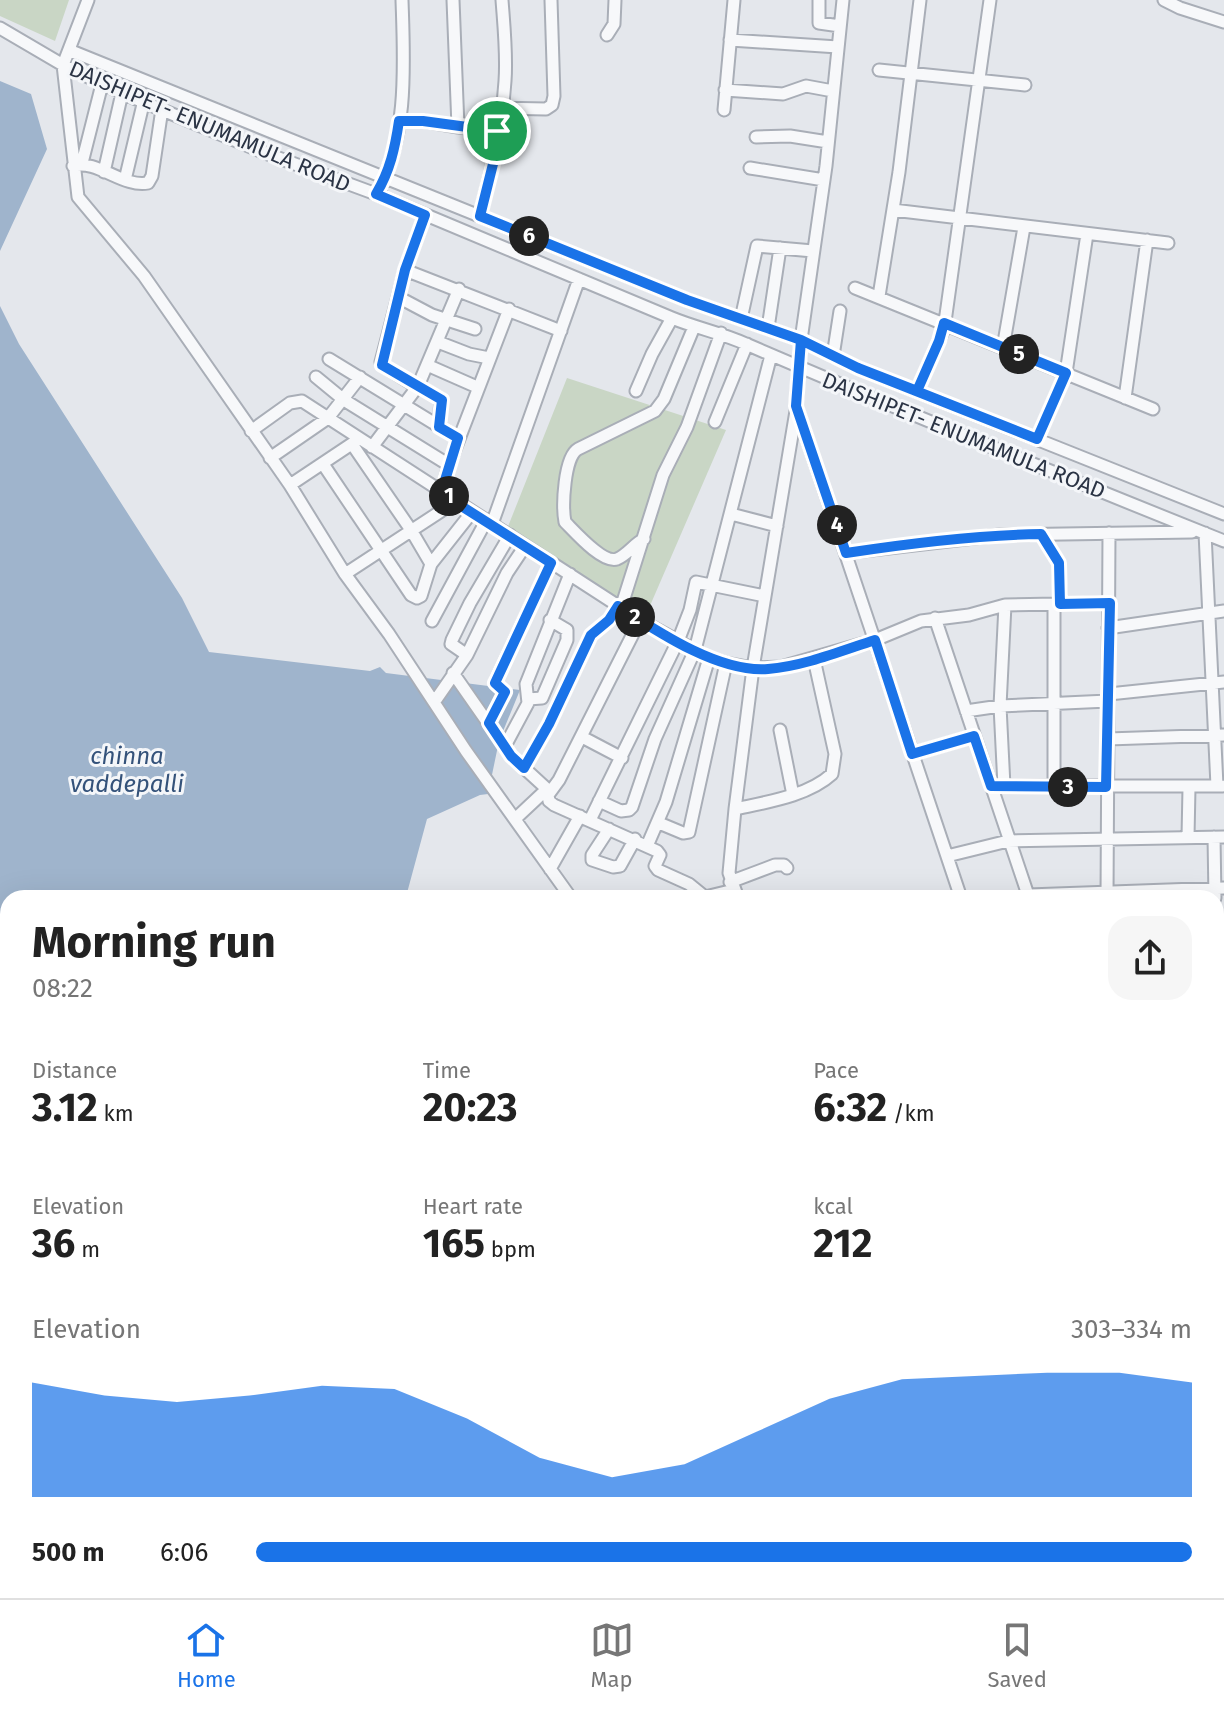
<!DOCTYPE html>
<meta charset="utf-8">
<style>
:root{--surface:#fff;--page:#f6f6f6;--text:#222;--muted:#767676;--line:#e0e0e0;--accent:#1a73e8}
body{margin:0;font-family:"Fira Sans",sans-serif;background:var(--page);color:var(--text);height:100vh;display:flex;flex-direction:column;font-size:30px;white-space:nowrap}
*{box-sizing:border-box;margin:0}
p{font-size:26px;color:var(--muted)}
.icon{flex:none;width:44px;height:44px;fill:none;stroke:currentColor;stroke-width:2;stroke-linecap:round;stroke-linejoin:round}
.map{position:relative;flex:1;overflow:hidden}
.drawer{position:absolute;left:0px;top:890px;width:1224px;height:708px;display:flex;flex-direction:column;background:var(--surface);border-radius:24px 24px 0 0;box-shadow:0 8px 32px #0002}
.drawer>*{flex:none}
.pin{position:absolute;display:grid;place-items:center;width:68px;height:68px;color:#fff;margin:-34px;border:4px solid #fff;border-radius:50%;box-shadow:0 2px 8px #0007}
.km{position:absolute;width:40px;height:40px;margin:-20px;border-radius:50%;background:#222;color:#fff;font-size:22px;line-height:40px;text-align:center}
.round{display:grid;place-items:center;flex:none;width:84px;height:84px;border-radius:24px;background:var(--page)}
.overview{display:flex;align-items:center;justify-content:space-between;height:136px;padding:0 32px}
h1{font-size:44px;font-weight:700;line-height:60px}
.figures{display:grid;grid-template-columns:repeat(3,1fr);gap:12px;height:136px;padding:8px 32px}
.figures div{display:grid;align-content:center}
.figures b{font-size:40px;font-weight:700}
.figures small{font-size:22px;font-weight:400}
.figures p{font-size:22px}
.chart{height:224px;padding:16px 32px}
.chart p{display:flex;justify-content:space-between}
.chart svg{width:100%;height:144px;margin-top:8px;fill:var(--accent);opacity:.7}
ul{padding:0 32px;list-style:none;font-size:26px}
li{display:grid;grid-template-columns:128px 96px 1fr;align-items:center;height:60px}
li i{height:20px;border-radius:10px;background:var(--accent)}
.tabs{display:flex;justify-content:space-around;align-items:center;height:112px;border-top:2px solid var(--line);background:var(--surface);font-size:22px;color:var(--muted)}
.tabs a{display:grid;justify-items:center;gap:4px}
.tabs .active{color:var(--accent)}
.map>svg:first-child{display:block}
.green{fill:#c9d6c5}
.water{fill:#9fb4cc}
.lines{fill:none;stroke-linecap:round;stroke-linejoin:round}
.minor-casing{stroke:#a9aeb7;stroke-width:15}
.major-casing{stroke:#a3abb8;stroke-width:18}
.minor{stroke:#f7f8fa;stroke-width:11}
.major{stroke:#fff;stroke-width:14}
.route-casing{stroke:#fff;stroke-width:16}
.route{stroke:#1a73e8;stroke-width:10}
.labels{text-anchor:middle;stroke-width:6;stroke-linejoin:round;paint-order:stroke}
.street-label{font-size:22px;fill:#2b3445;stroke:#f4f6f9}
.water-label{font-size:24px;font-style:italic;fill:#34527a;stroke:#f4f6f9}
</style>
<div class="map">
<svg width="1224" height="1598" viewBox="0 0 1224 1598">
<rect width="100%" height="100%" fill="#e4e7ec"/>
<!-- green -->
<path class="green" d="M 0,0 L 69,0 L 55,41 L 0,16 Z
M 567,378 L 726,430 L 646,615 L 505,534 Z"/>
<!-- water -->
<path class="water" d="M 0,81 L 31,94 L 47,149 L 0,251 Z
M 0,306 L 19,344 L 182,598 L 209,652 L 370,671 L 380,667 L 386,673 L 520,690 L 499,741 L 488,794 L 480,795 L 427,819 L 407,893 L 399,898 L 8,898 L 8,1071 L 0,1070 Z"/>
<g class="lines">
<defs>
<path id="minor" d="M 88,0 L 63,65 L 78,197 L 144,276 L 290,485 L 345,574 L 389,634 L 466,751 L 571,898
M 819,0 L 819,23 L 840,26
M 843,0 L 826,166 L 801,340 L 796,406 L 961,898
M 1164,0 L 1180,8 L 1224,22
M 0,28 L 63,65 L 122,93 L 265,153 L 376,194 L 672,318 C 696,328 722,333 746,344 C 904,412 1064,477 1224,541
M 607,35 L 614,24 L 615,0
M 730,40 L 838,47
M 69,50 L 687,300 L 801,340 L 858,368 L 1224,514
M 879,70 L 1025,85
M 725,90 L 783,94 L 806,86 L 833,91
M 502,108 L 546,109 L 552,105 L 554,96 L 551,0
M 724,110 L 734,0
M 399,121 L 423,121 L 458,127 L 453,0
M 458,127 L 497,131
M 756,137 L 790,136 L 828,142
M 82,163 L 102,84
M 73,166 C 97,159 123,188 148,183 L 152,176 L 162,109
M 750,168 L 824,180
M 104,172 L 122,93
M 125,180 L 144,100
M 376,194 C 409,137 404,63 402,0
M 893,210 L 1168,243
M 480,216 C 491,172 502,127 505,81 C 507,55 504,27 502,0
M 405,270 L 561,331
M 855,288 L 1153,409
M 879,296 L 899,172 L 920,0
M 398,297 L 432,315 L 475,329
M 741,319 L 757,246 L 813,251
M 768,328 L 780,248
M 438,342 L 469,354 L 489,358
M 1003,348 L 1024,227
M 833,356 L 840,311
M 329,359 L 458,438
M 427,365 L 477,387
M 316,377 L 344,400 L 449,465
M 418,386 L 441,399 L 439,427
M 417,387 L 385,367 L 381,362 L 405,270 L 425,215
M 636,391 L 652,354 L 672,318
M 917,391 L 944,329 L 990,0
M 1125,398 L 1147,240
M 715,422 L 747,344
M 251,431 L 290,403 L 302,401 L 640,620 L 709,658 L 726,663 L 753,668 L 781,667 L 875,640 L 921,621 L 969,615 L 1005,605
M 1037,439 L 1066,373 L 1087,234
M 372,447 L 418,386 L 459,289
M 270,458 L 328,418 L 360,377
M 323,464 L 411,595 L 417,598 L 421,596 L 431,564 L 411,530 L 352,444
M 290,485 L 356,441
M 442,490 L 449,465 L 509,309
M 731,514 L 777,526
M 492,524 L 579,279
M 1205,533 L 1217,786
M 1041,534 L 1059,563 L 1060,604
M 644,539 C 634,544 627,555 617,559 C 603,564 575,532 565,522 C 562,506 564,457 578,449 L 655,411 L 664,399 L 694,327
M 846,553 L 1000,535 L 1192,532
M 431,564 L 472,512
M 345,574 L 455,502
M 621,608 L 663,475 L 687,427 L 721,333
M 935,618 L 1029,898
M 432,621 L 486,521
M 1108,628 L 1224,611
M 467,655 L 451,644 L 452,640 L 470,603 L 510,535
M 453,673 L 511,756 L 547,789 L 549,801 L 554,805 L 657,851 L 660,855 L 655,866 L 658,870 L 689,884 L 705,897 L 734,890
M 1109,694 L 1224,682
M 528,699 L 542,698 L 567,640 L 567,630 L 550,620
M 435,701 L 467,655 L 507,573 L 525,546
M 966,711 L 1000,706 L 1108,701
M 489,723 L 505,692 L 496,684 L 496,680 L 551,563
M 780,730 L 793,795
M 582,737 L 622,758
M 1108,739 L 1224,735
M 505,746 L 528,703 L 526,684 L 570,574
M 912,754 L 974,736
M 524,768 L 549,724 L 591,635 L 609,620 L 618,606
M 999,786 L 1222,786
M 1004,786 L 1000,706 L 1005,605 L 1110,603
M 1054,787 L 1054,604
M 548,795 L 559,780 L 640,620
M 599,801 L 621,811 L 629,810 L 632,807 L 655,739 L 695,650 L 771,355
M 735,809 C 767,802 808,796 832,774 L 835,754 L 814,659
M 515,819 L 547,789
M 590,820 L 678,641 L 690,610 L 696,582 L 765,596
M 659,823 L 683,833 L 689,832 L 726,663
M 609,829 L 592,855 L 592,860 L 613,867 L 620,866 L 635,839
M 1188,837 L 1189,788
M 1214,837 L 1215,898
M 647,846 L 666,802 L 709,658
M 947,856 L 1008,841 L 1224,837
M 550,869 L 580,816
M 730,882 L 775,865 L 784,865 L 787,868
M 1028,895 L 1224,888
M 738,898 L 729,873 L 735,809 L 753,668 L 796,411
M 1107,898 L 1109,533
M 1216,946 L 1217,959
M 1216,1007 L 1224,1005
M 1216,1027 L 1224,1085
M 0,1074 L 8,1076
M 1216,1156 L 1222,1145 L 1224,1129
M 0,1192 L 8,1193
M 0,1246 L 8,1248
M 1216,1292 L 1224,1294
M 0,1296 L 8,1298
M 0,1334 L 8,1336
M 0,1370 L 2,1361
M 0,1464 L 8,1465
M 0,1537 L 8,1538
M 1216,1549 L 1224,1549
M 296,1590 L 310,1598
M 565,1590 L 568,1598
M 717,1590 L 743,1598
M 974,1590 L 991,1598
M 1198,1590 L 1201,1598
M 49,1597 L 58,1598
M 159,1598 L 162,1590
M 212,1598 L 215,1590
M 421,1598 L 423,1590
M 456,1598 L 461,1590
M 483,1598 L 486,1590
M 628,1598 L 629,1590
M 678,1598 L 680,1590
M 813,1598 L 815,1590
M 872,1598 L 879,1595 L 893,1598
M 999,1598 L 1001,1590"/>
<path id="major" d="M 1216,967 L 1224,966
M 336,1598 L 343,1590
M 353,1598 L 360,1590"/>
</defs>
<!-- minor casing -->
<use href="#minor" class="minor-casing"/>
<!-- major casing -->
<use href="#major" class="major-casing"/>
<!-- minor -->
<use href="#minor" class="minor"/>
<!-- major -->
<use href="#major" class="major"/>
</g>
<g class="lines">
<defs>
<path id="route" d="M 497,131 L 423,121 L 399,121 C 395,148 390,171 376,194 L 425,215 L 405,270 L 382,365 L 442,400 L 439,427 L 458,438 L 442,490 L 455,502 L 551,563 L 495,683 L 505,692 L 489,723 L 511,756 L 524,768 L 549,724 L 591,635 L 609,620 L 618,606 C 658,632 719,673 768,669 C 804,666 841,651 875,640 L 912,754 L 974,736 L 991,786 L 1106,787 L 1110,603 L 1060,604 L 1059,563 L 1041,534 C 976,535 911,543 846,553 L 796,406 L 801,340 L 858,368 L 1037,439 L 1066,373 L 944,323 L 939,341 L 917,391 L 858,368 L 801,340 L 687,300 L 480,216 L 494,160 L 497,131"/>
</defs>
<!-- route casing -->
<use href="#route" class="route-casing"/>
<!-- route -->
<use href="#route" class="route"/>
</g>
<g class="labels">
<!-- street labels -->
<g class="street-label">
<text transform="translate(210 126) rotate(23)" y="8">DAISHIPET- ENUMAMULA ROAD</text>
<text transform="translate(964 435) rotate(22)" y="8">DAISHIPET- ENUMAMULA ROAD</text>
</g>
<!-- water labels -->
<g class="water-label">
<text x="127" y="764">chinna<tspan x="127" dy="28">vaddepalli</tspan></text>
</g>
</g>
</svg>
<div class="pin" style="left:497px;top:131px;background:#1e9e55"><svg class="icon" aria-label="arrive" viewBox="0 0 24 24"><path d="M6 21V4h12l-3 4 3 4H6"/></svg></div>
<b class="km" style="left:449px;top:496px">1</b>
<b class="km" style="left:635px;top:617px">2</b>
<b class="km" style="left:1068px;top:787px">3</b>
<b class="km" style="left:837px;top:525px">4</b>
<b class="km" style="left:1019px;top:354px">5</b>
<b class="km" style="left:529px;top:236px">6</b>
<section class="drawer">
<div class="overview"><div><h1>Morning run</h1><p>08:22</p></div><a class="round"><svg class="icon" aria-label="share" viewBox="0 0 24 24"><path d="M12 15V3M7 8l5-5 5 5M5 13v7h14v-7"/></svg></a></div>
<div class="figures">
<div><p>Distance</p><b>3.12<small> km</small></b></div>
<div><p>Time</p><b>20:23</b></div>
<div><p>Pace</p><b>6:32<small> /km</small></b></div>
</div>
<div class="figures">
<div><p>Elevation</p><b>36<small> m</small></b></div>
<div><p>Heart rate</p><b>165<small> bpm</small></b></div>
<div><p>kcal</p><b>212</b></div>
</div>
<div class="chart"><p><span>Elevation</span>303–334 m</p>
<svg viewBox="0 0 160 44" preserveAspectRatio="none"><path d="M0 44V9L10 13L20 15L30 13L40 10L50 11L60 20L70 32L80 38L90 34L100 24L110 14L120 8L130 7L140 6L150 6L160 9V44z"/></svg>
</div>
<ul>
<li><b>500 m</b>6:06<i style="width:100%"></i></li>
</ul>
</section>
</div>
<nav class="tabs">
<a class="active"><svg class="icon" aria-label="home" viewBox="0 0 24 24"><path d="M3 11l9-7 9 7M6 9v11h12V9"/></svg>Home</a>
<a><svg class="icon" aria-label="map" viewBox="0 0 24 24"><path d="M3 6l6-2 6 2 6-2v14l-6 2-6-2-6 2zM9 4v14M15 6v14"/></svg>Map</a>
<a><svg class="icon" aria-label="saved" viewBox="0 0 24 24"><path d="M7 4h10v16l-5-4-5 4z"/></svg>Saved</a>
</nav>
